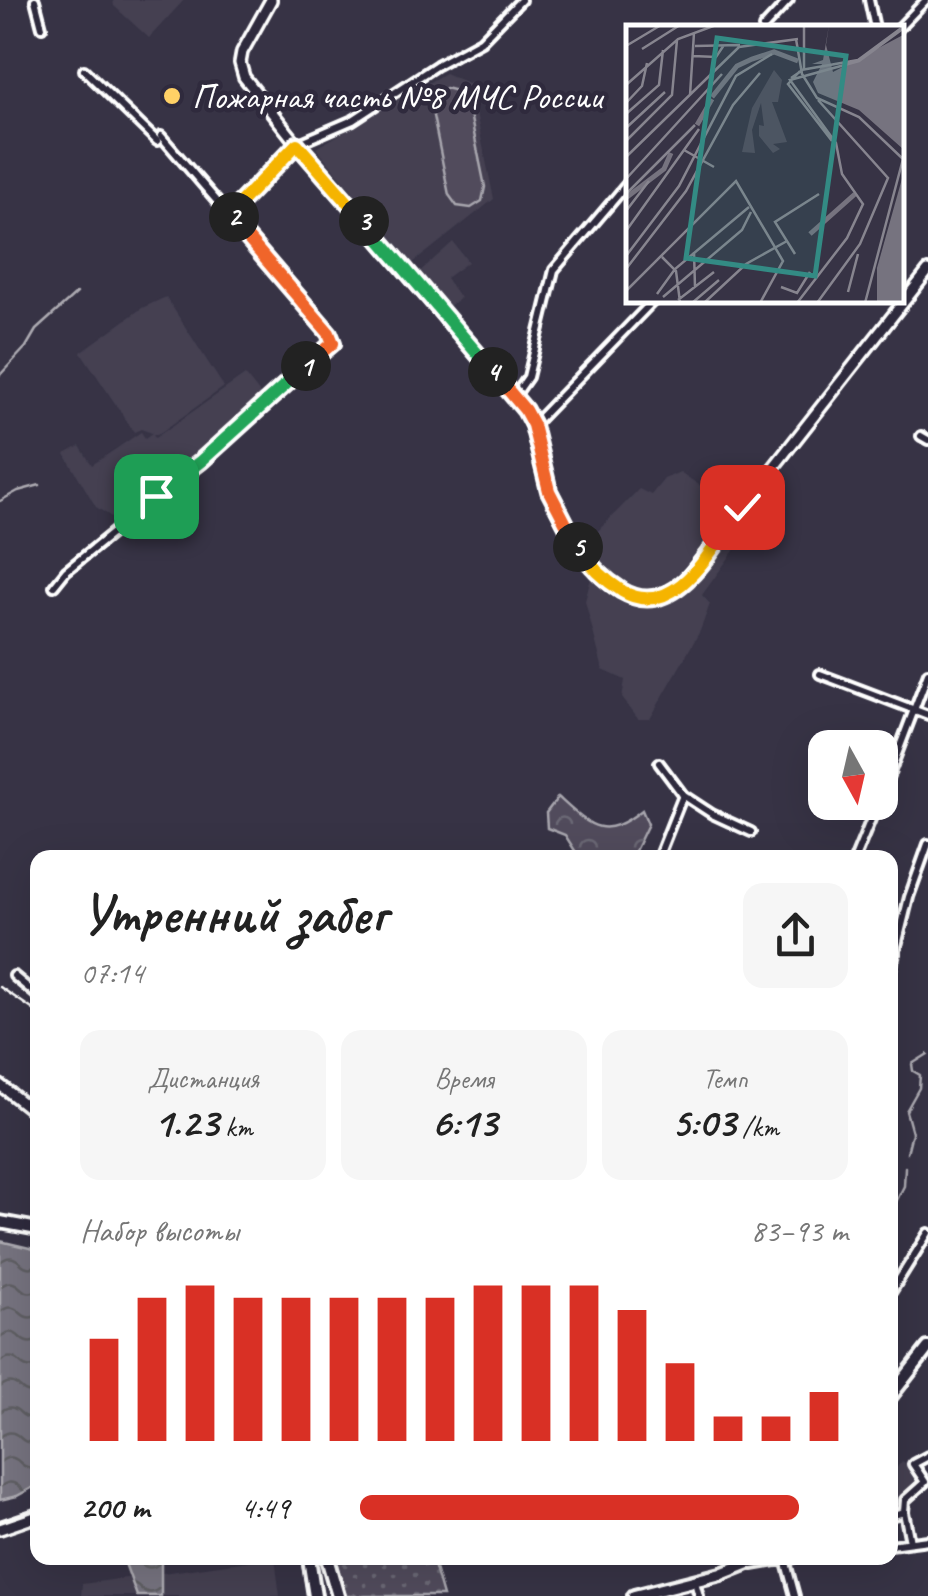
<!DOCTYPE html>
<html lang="ru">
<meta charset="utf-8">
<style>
:root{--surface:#fff;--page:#f6f6f6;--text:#222;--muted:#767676;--accent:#d93025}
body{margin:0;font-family:Caveat,sans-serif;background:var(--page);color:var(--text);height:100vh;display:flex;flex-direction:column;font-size:38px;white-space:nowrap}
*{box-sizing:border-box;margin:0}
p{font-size:32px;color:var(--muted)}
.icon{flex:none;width:55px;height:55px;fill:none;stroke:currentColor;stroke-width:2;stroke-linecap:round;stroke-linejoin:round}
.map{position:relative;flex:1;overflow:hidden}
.side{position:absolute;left:30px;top:850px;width:868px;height:715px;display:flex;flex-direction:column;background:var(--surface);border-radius:20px;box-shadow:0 10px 40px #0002}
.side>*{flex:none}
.needle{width:65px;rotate:172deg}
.fabs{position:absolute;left:808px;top:730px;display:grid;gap:20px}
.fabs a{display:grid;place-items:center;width:90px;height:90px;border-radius:20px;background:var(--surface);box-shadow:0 10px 40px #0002;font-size:50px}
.pin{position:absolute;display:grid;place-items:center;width:85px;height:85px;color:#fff;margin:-42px;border-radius:20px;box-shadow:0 5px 15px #0006}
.km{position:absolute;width:50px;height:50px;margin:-25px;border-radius:50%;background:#222;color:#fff;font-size:28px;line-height:50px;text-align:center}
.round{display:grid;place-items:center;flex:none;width:105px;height:105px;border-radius:20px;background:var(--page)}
.head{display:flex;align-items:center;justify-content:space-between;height:170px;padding:0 50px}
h1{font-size:55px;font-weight:800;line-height:75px}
.metrics{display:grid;grid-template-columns:repeat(3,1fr);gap:15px;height:170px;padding:10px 50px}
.metrics div{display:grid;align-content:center;border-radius:20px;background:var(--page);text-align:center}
.metrics b{font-size:42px;font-weight:800}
.metrics small{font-size:28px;font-weight:400}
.metrics p{font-size:28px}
.chart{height:280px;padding:20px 50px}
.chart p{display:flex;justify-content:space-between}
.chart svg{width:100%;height:180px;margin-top:10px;stroke:var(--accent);stroke-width:6}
ul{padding:0 50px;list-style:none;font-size:32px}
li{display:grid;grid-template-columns:160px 120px 1fr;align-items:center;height:75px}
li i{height:25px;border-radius:12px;background:var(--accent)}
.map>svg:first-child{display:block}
.built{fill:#444051}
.green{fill:#514c5c;stroke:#a8a6ae;stroke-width:2.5}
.forest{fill:url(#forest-crowns);stroke:#a8a6ae;stroke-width:2.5}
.park{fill:url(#park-dots);stroke:#a8a6ae;stroke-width:2.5}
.water{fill:url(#water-waves);stroke:#adabb2;stroke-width:2.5}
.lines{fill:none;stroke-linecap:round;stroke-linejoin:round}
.stream{stroke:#adabb2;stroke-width:2.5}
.minor-casing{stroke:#fff;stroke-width:14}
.secondary-casing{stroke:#fff;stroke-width:16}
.primary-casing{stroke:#fff;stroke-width:18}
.minor{stroke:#2f2a3d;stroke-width:6}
.secondary{stroke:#2f2a3d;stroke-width:9}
.primary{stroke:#2f2a3d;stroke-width:10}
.tram{stroke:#fff;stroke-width:2.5}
.split-1-casing{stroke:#fff;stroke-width:20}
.split-2-casing{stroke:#fff;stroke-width:20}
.split-3-casing{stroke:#fff;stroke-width:20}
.split-4-casing{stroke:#fff;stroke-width:20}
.split-5-casing{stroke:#fff;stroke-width:20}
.split-6-casing{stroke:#fff;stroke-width:20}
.split-1{stroke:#22a559;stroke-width:12}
.split-2{stroke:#f0652b;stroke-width:12}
.split-3{stroke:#f5b400;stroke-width:12}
.split-4{stroke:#22a559;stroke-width:12}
.split-5{stroke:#f0652b;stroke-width:12}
.split-6{stroke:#f5b400;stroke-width:12}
.poi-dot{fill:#ffd166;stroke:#2f2a3d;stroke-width:4}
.labels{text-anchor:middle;stroke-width:9;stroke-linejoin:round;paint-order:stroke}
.poi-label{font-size:35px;fill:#fff;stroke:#2f2a3d;text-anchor:start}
.inset-river{fill:none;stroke:#76737f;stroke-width:5}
.inset-road{fill:none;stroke:#87858f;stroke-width:2.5}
.view{fill:#338b84;fill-opacity:0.15;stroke:#338b84;stroke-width:5}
.inset-edge{fill:none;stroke:#fff;stroke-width:5}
</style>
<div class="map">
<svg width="928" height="1596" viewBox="0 0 928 1596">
<defs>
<pattern id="forest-crowns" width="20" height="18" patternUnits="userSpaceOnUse" patternTransform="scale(2.5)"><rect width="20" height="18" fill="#514c5c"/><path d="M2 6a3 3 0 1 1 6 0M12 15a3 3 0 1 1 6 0" fill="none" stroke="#6b6774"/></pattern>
<pattern id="park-dots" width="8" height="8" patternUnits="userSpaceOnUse" patternTransform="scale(2.5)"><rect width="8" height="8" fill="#514c5c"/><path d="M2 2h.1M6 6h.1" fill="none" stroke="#6b6774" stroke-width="1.8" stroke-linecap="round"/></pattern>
<pattern id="water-waves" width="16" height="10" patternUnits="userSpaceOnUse" patternTransform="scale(2.5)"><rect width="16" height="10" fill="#76737f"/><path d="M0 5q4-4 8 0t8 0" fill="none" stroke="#5f5e63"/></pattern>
</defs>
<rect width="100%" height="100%" fill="#373345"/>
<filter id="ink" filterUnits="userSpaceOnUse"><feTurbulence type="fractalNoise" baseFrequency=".01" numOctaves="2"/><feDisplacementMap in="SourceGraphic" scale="20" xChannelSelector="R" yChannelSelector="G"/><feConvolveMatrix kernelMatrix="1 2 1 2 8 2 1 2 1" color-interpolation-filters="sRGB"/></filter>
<g filter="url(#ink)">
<!-- built -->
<path class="built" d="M 113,0 L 184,0 L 149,38 L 114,6 Z
M 445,73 L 470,84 L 494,199 L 413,263 L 316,148 Z
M 453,242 L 468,262 L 446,278 L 460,298 L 448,307 L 416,275 Z
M 166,297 L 224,387 L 157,435 L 153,434 L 155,438 L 245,375 L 264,399 L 119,522 L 96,507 L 65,454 L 80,446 L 92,465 L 141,432 L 145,438 L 152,433 L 141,429 L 134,432 L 81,352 L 142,308 Z
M 680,472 L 731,507 L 737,501 L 759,516 L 702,595 L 710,604 L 700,631 L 650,719 L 638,719 L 622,698 L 625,680 L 603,670 L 585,601 L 591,578 L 583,546 L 639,489 L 651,495 L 664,479 Z
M 902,1461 L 913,1467 L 923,1481 L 899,1510 L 893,1510 L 890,1508 L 890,1476 Z
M 270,1558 L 275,1558 L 280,1596 L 81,1596 L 82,1584 Z"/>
<!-- green -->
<path class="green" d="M 445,88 L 461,92 L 468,104 L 485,187 L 482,201 L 471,208 L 457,206 L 449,195 L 432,111 L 434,98 Z"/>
<!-- forest -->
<path class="forest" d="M 558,797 C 591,827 603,841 642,810 L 648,824 L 632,857 L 579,857 L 565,835 L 547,828 L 546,813 Z"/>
<!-- park -->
<path class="park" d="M 335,1558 L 432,1558 L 443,1596 L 346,1596 Z"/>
<!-- water -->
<path class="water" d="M 0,1241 L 38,1250 L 37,1485 L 17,1496 L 0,1500 Z
M 123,1558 L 161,1558 L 161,1596 L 137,1596 Z"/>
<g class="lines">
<!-- stream -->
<path class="stream" d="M 0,375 L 26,347 L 36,330 L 77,293
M 0,501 L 18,491 L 40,485
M 907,1153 L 912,1133 L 906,1111 L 919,1088 L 920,1075 L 913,1071 L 912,1064 L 928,1054
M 890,1214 L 904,1186 L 905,1167"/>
<defs>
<path id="minor" d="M 35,0 L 42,27
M 869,0 L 875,28
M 763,28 L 789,0
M 899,28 L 926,0
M 84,70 L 157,141
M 234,219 L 237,206 L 297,144 L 353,120 L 437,65 L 481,41 L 521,0
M 514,397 L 528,377 L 554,270 L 628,183
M 533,425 L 654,300
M 921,436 L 928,440
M 54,586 L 66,571 L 201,461 L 333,343 L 329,333 L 301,299 L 161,136
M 820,674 L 928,715
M 683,795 L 712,814 L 751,832
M 880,799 L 928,673
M 658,858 L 683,795 L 659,763
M 855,858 L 878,802
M 890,974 L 909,897 L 928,844
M 14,976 L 38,996
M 890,1294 L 928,1233
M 904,1512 L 910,1542
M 890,1516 L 904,1512 L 905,1500 L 925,1482 L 913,1464 L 928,1456
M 890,1545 L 928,1540
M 785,1559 L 795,1596
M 752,1565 L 794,1558
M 695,1582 L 699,1596"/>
<path id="secondary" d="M 271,0 L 242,52 L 240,63 L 244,77 L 297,144 L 525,410 C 539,436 538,465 550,492 C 571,543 623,638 685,580 L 928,271
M 0,1085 L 38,1115
M 0,1529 L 38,1516"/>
<path id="primary" d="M 0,1222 L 38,1229
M 890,1397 L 928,1348
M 309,1558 L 315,1596
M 327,1558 L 338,1596
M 634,1596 L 721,1574 L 761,1558"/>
</defs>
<!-- minor casing -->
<use href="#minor" class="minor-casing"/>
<!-- secondary casing -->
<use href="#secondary" class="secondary-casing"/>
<!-- primary casing -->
<use href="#primary" class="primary-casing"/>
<!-- minor -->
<use href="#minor" class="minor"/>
<!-- secondary -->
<use href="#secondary" class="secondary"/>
<!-- primary -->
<use href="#primary" class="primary"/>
<!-- tram -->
<path class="tram" d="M 0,987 L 38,1013
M 0,1520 L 38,1507
M 301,1558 L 308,1596"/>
</g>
</g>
<g class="lines" filter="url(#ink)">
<defs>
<path id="split-1" d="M 156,496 L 201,461 L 306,366"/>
<path id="split-2" d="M 234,217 L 233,221 L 244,234 L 329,333 L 333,343 L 306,366"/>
<path id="split-3" d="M 234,217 L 237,206 L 297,144 L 364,221"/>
<path id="split-4" d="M 364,221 L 493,372"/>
<path id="split-5" d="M 493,372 L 525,410 L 533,425 L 549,491 L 578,547"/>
<path id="split-6" d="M 578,547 C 590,566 603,579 622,591 C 676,623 714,544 742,507"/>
</defs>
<!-- split-1 casing -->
<use href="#split-1" class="split-1-casing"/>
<!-- split-2 casing -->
<use href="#split-2" class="split-2-casing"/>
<!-- split-3 casing -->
<use href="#split-3" class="split-3-casing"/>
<!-- split-4 casing -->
<use href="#split-4" class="split-4-casing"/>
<!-- split-5 casing -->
<use href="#split-5" class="split-5-casing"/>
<!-- split-6 casing -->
<use href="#split-6" class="split-6-casing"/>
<!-- split-1 -->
<use href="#split-1" class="split-1"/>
<!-- split-2 -->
<use href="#split-2" class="split-2"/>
<!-- split-3 -->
<use href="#split-3" class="split-3"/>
<!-- split-4 -->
<use href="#split-4" class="split-4"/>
<!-- split-5 -->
<use href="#split-5" class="split-5"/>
<!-- split-6 -->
<use href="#split-6" class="split-6"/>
</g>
<!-- markers -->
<circle class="poi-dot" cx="172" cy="96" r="10"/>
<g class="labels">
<!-- poi labels -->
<g class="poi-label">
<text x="192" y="108">Пожарная часть №8 МЧС России</text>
</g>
</g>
<!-- overview -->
<g transform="translate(626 25)">
<rect width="278" height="278" fill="#373345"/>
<path d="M 148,45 L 156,55 L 152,77 L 146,77 L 161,117 L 147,119 L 154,124 L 147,128 L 133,111 L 133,100 L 138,101 L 135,78 L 126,105 L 129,128 L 116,127 L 126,83 Z" fill="#514c5c"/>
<path d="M 203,0 L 200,20 L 207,47 L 277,10 L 277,124 L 233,85 L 192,68 L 187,57 L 196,39 L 186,39 L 197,35 ZM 277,150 L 277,277 L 251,277 L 251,243 Z" fill="#76737f"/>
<path class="inset-river" d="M 86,72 L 111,41 L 126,34 L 148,27 L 172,36M 71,100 L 86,74M 1,172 L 38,144 L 45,128M 184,209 L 229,169"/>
<path class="inset-road" d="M 170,14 L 176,49 L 191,73 L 233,92 L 277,134 L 239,278M 0,21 L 35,0M 69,21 L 114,20M 16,24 L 54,0M 67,31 L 90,32 L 98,20M 175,45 L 232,35 L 278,1M 174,46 L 162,59 L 206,116M 165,53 L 178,44 L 178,0M 0,60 L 52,14 L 90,0M 64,70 L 68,8M 0,78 L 16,61 L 21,38M 0,89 L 33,60 L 37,25M 0,103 L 39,67M 0,116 L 46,70 L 51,15M 58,125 L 88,142M 0,132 L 113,22 L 172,14M 0,154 L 96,49M 0,169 L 69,100M 0,186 L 23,156M 0,206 L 73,104M 68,227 L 69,262M 169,229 L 149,197 L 193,169M 0,231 L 53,161 L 110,51 L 146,29M 36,232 L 50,246 L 54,277M 0,244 L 60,166 L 107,80 L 134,48M 155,262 L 171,268 L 184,247M 0,266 L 110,156 L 157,236 L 134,278M 222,267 L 232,229M 31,269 L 49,244 L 123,182M 37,272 L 116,205 L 125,187M 52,275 L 88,247M 66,278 L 93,255M 78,278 L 120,239 L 161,216M 171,278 L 221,213 L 237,179 L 216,149 L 210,118 L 164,55 L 233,36 L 278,3M 191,278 L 234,219 L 262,153 L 192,75"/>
<path class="view" d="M 91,13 L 220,31 L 189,251 L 60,233 Z"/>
<rect width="278" height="278" class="inset-edge"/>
</g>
</svg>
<div class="fabs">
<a><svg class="needle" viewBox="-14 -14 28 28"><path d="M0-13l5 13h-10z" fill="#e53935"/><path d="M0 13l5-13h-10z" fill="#767676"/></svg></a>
</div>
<div class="pin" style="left:156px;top:496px;background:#1e9e55"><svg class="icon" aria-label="arrive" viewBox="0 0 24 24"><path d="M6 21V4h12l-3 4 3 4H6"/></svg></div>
<div class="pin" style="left:742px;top:507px;background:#d93025"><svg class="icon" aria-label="check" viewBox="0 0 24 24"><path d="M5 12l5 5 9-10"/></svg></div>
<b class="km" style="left:306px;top:366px">1</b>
<b class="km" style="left:234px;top:217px">2</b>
<b class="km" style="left:364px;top:221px">3</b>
<b class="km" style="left:493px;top:372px">4</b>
<b class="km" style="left:578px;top:547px">5</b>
<section class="side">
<div class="head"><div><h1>Утренний забег</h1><p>07:14</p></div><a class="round"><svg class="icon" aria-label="share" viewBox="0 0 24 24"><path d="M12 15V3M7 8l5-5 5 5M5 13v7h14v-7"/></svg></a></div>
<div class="metrics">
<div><p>Дистанция</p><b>1.23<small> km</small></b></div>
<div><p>Время</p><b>6:13</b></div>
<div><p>Темп</p><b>5:03<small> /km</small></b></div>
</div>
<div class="chart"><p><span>Набор высоты</span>83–93 m</p>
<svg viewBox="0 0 160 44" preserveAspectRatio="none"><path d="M5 44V19M15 44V9M25 44V6M35 44V9M45 44V9M55 44V9M65 44V9M75 44V9M85 44V6M95 44V6M105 44V6M115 44V12M125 44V25M135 44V38M145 44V38M155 44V32"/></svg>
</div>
<ul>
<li><b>200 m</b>4:49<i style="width:90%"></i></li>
</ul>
</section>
</div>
